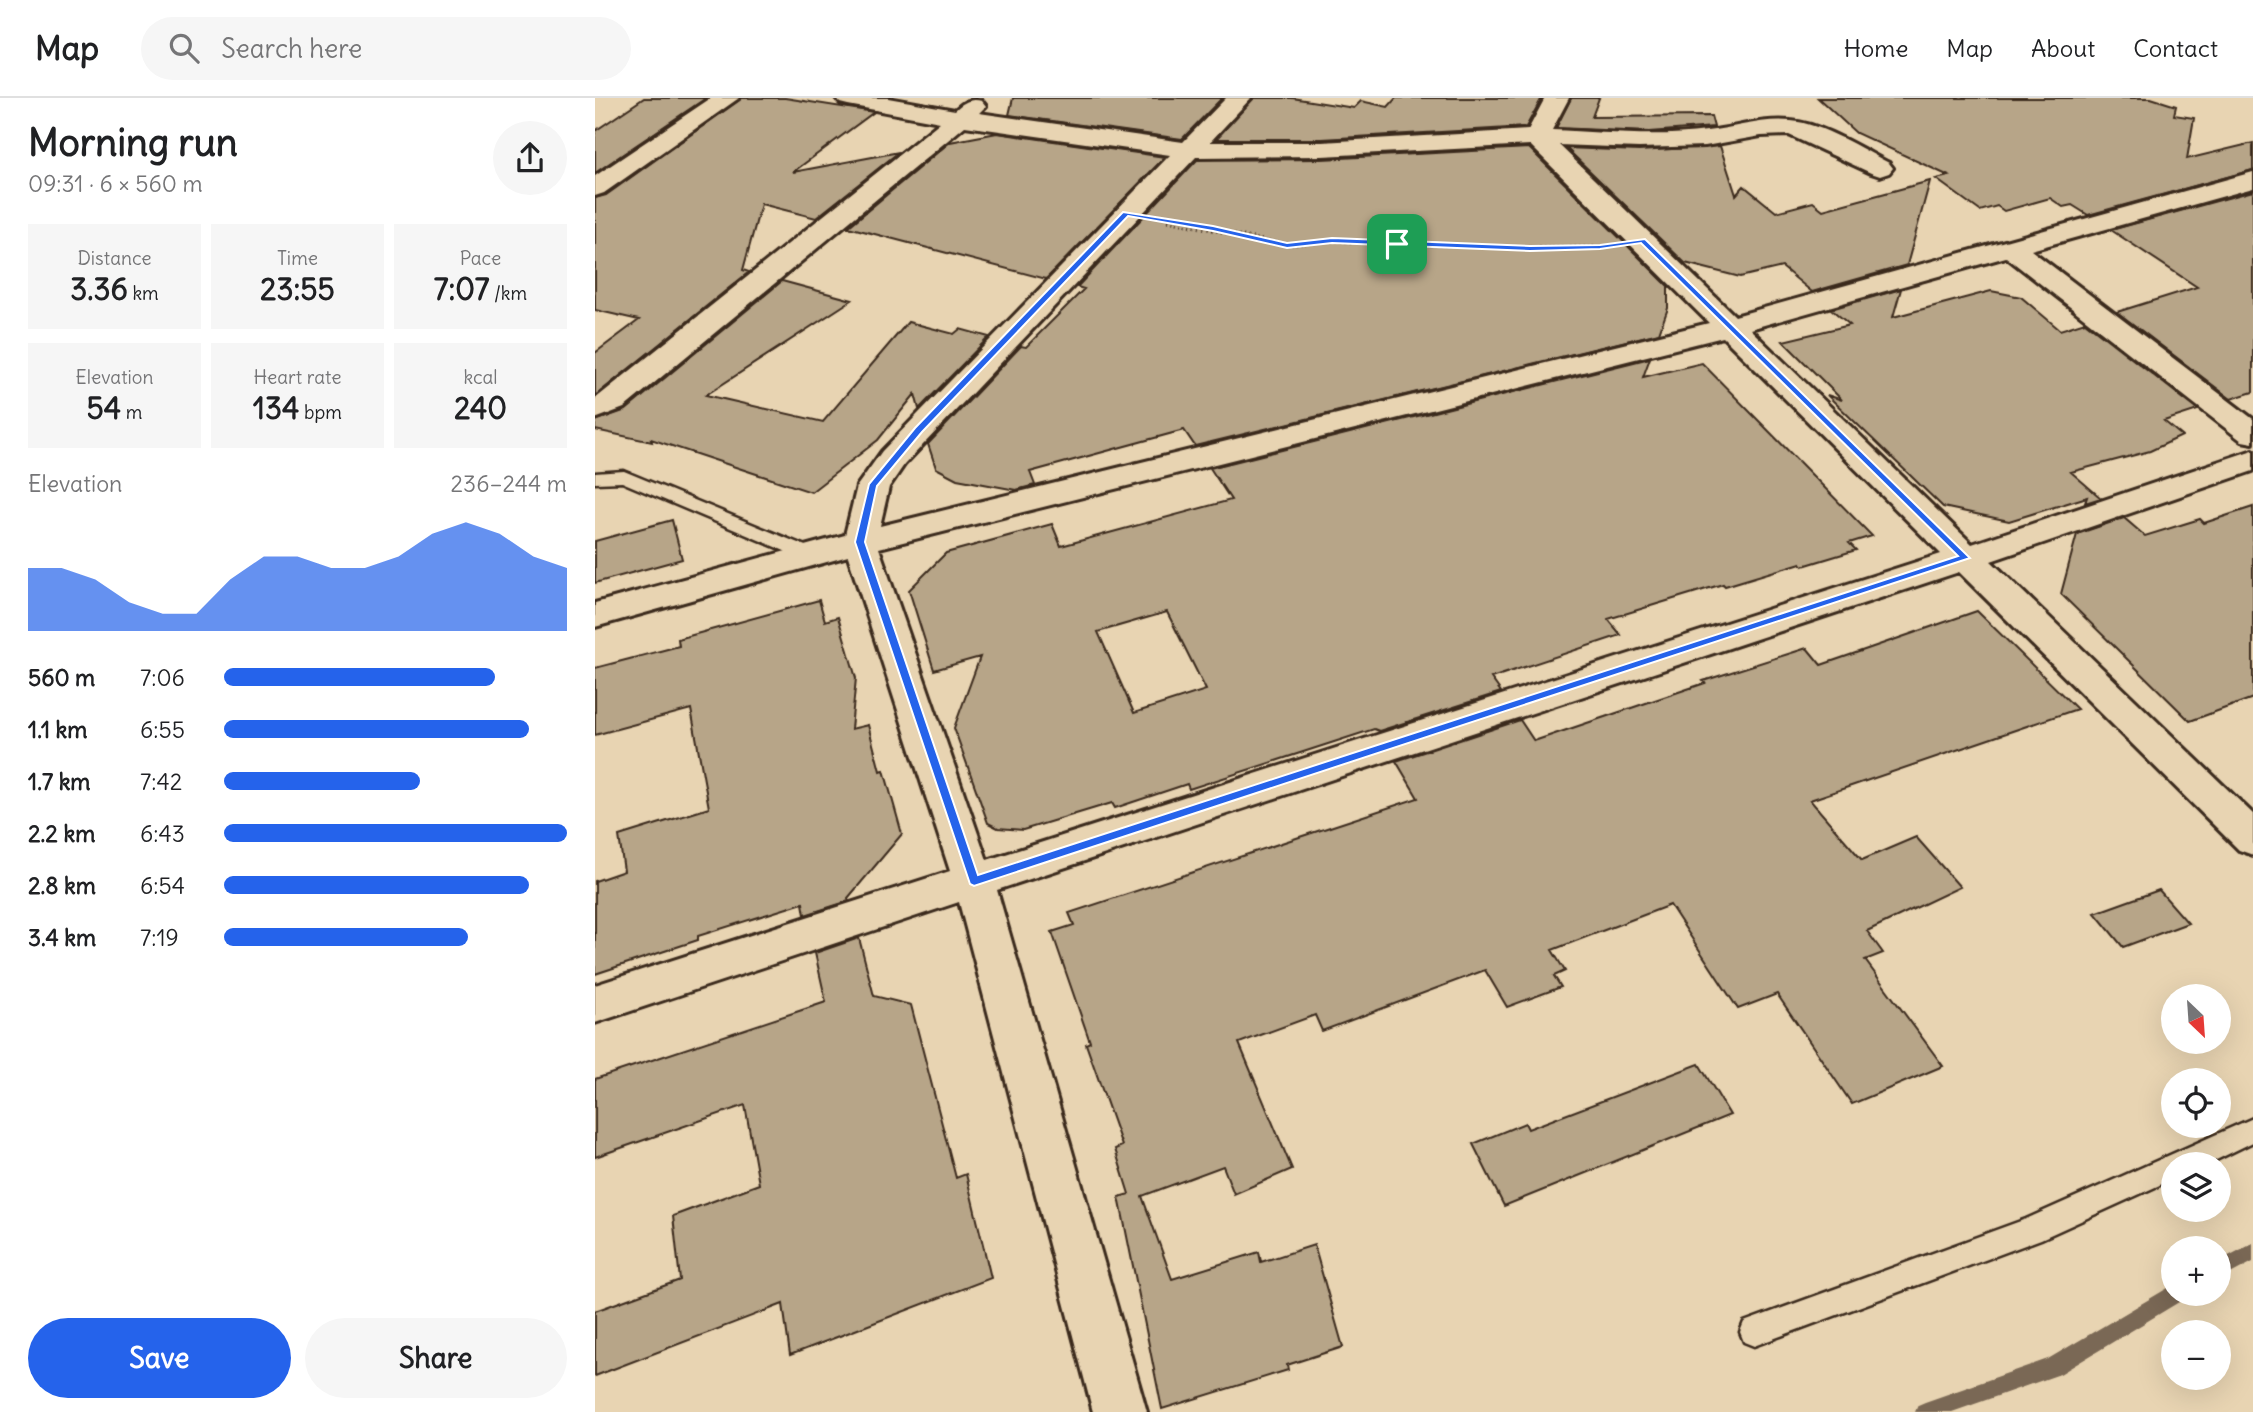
<!DOCTYPE html>
<meta charset="utf-8">
<style>
:root{--surface:#fff;--page:#f6f6f6;--text:#202124;--muted:#757577;--line:#e0e0e0;--accent:#2563eb}
body{margin:0;font-family:Delius,sans-serif;background:var(--page);color:var(--text);height:100vh;display:flex;flex-direction:column;font-size:26px;white-space:nowrap}
*{box-sizing:border-box;margin:0}
p{font-size:23px;color:var(--muted)}
.icon{flex:none;width:38px;height:38px;fill:none;stroke:currentColor;stroke-width:2;stroke-linecap:round;stroke-linejoin:round}
.map{position:relative;flex:1;overflow:hidden}
.panel{display:flex;flex-direction:column;background:var(--surface);width:595px}
.panel>*{flex:none}
.needle{width:46px;rotate:155deg}
.tools{position:absolute;left:1566px;top:886px;display:grid;gap:14px}
.tools a{display:grid;place-items:center;width:70px;height:70px;border-radius:50%;background:var(--surface);box-shadow:0 7px 28px #0002;font-size:35px}
.pin{position:absolute;display:grid;place-items:center;width:60px;height:60px;color:#fff;margin:-30px;border-radius:14px;box-shadow:0 4px 10px #0006}
.round{display:grid;place-items:center;flex:none;width:74px;height:74px;border-radius:37px;background:var(--page)}
.headline{display:flex;align-items:center;justify-content:space-between;height:119px;padding:0 28px}
h1{font-size:38px;font-weight:700;line-height:52px}
.figures{display:grid;grid-template-columns:repeat(3,1fr);gap:10px;height:119px;padding:7px 28px}
.figures div{display:grid;align-content:center;border-radius:0px;background:var(--page);text-align:center}
.figures b{font-size:30px;font-weight:700}
.figures small{font-size:19px;font-weight:400}
.figures p{font-size:19px}
.chart{height:196px;padding:14px 28px}
.chart p{display:flex;justify-content:space-between}
.chart svg{width:100%;height:126px;margin-top:7px;fill:var(--accent);opacity:.7}
.action{display:flex;gap:14px;margin-top:auto;padding:14px 28px}
.action a{flex:1;height:80px;border-radius:42px;background:var(--accent);color:#fff;font-size:28px;font-weight:700;line-height:80px;text-align:center}
.action a+a{background:var(--page);color:var(--text)}
ul{padding:0 28px;list-style:none;font-size:23px}
li{display:grid;grid-template-columns:112px 84px 1fr;align-items:center;height:52px}
li i{height:18px;border-radius:9px;background:var(--accent)}
header{display:flex;align-items:center;gap:42px;box-sizing:border-box;height:98px;padding:0 35px;background:var(--surface);border-bottom:2px solid var(--line)}
header strong{font-size:33px}
nav{display:flex;gap:38px;margin-inline-start:auto;font-size:24px}
.search{width:490px;height:63px;background:var(--page);display:flex;align-items:center;gap:18px;box-sizing:border-box;padding:0 24px;border-radius:38px;color:var(--muted);font-size:26px}
main{display:flex;flex:1;min-height:0}
.map>svg:first-child{display:block}
.lines{fill:none;stroke-linecap:round;stroke-linejoin:round}
.stream{fill:#7a6854;fill-rule:evenodd}
.building{fill:#b7a588;stroke:#3b2a1e;stroke-width:2;fill-rule:evenodd}
.service-casing{stroke:#3b2a1e;stroke-width:5}
.minor-casing{stroke:#3b2a1e;stroke-width:6}
.path{stroke:#3b2a1e;stroke-width:3.5;stroke-dasharray:1 3.5;stroke-linecap:butt}
.service{fill:#e8d4b2;fill-rule:evenodd}
.minor{fill:#e8d4b2;fill-rule:evenodd}
.route{fill:#2563eb;stroke:#fff;stroke-width:2;fill-rule:evenodd}
</style>
<header>
<strong>Map</strong>
<div class="search"><svg class="icon" aria-label="search" viewBox="0 0 24 24"><circle cx="10" cy="10" r="6"/><path d="M15 15l6 6"/></svg>Search here</div>
<nav><a>Home</a><a>Map</a><a>About</a><a>Contact</a></nav>
</header>
<main>
<section class="panel">
<div class="headline"><div><h1>Morning run</h1><p>09:31 · 6 × 560 m</p></div><a class="round"><svg class="icon" aria-label="share" viewBox="0 0 24 24"><path d="M12 15V3M7 8l5-5 5 5M5 13v7h14v-7"/></svg></a></div>
<div class="figures">
<div><p>Distance</p><b>3.36<small> km</small></b></div>
<div><p>Time</p><b>23:55</b></div>
<div><p>Pace</p><b>7:07<small> /km</small></b></div>
</div>
<div class="figures">
<div><p>Elevation</p><b>54<small> m</small></b></div>
<div><p>Heart rate</p><b>134<small> bpm</small></b></div>
<div><p>kcal</p><b>240</b></div>
</div>
<div class="chart"><p><span>Elevation</span>236–244 m</p>
<svg viewBox="0 0 160 44" preserveAspectRatio="none"><path d="M0 44V22L10 22L20 26L30 34L40 38L50 38L60 26L70 18L80 18L90 22L100 22L110 18L120 10L130 6L140 10L150 18L160 22V44z"/></svg>
</div>
<ul>
<li><b>560 m</b>7:06<i style="width:79%"></i></li>
<li><b>1.1 km</b>6:55<i style="width:89%"></i></li>
<li><b>1.7 km</b>7:42<i style="width:57%"></i></li>
<li><b>2.2 km</b>6:43<i style="width:100%"></i></li>
<li><b>2.8 km</b>6:54<i style="width:89%"></i></li>
<li><b>3.4 km</b>7:19<i style="width:71%"></i></li>
</ul>
<div class="action"><a>Save</a><a>Share</a></div>
</section>
<div class="map">
<svg width="1658" height="1314" viewBox="0 0 1658 1314">
<rect width="100%" height="100%" fill="#e8d4b2"/>
<filter id="ink" filterUnits="userSpaceOnUse"><feTurbulence type="fractalNoise" baseFrequency=".0143" numOctaves="2"/><feDisplacementMap in="SourceGraphic" scale="14" xChannelSelector="R" yChannelSelector="G"/><feConvolveMatrix kernelMatrix="1 2 1 2 8 2 1 2 1" color-interpolation-filters="sRGB"/></filter>
<g filter="url(#ink)">
<g class="lines">
<!-- stream -->
<path class="stream" d="M 1658,1145 L 1658,1164 L 1624,1182 L 1624,1163 Z
M 1578,1187 L 1578,1195 L 1591,1195 L 1589,1201 L 1465,1276 L 1357,1314 L 1320,1314 L 1323,1307 L 1330,1304 L 1453,1261 Z"/>
</g>
<!-- building -->
<path class="building" d="M 49,0 L 111,0 L 0,75 L 0,33 Z
M 147,0 L 190,0 L 279,14 L 198,74 L 304,54 L 221,120 L 166,106 L 148,172 L 154,174 L 0,298 L 0,255 L 44,222 L 0,212 L 0,100 L 11,97 Z
M 418,0 L 627,0 L 587,41 L 414,17 Z
M 659,0 L 697,0 L 759,10 L 766,3 L 793,9 L 801,0 L 947,0 L 931,29 L 727,41 L 621,41 Z
M 976,0 L 1004,0 L 997,19 L 1116,18 L 1119,29 L 1054,34 L 961,30 Z
M 1223,0 L 1556,0 L 1581,8 L 1579,17 L 1599,20 L 1592,61 L 1658,45 L 1658,72 L 1493,117 L 1477,107 L 1468,109 L 1455,100 L 1409,113 L 1402,108 L 1385,113 L 1341,81 L 1354,78 L 1261,35 Z
M 402,35 L 570,59 L 451,181 L 253,129 L 355,44 Z
M 1125,48 L 1141,97 L 1149,88 L 1181,114 L 1218,104 L 1228,112 L 1335,83 L 1312,167 L 1217,194 L 1187,169 L 1145,179 L 1090,165 L 971,50 L 1044,53 Z
M 934,50 L 1073,188 L 1073,210 L 1064,235 L 600,348 L 589,332 L 435,374 L 440,387 L 421,392 L 362,381 L 341,370 L 333,346 L 426,248 L 431,249 L 489,191 L 482,189 L 602,62 L 727,61 Z
M 1658,93 L 1658,294 L 1636,301 L 1522,214 L 1602,189 L 1516,132 Z
M 187,183 L 257,202 L 111,297 L 228,324 L 313,224 L 359,236 L 365,231 L 394,239 L 324,311 L 320,296 L 283,342 L 216,394 L 56,341 L 57,344 L 0,332 L 0,323 L 31,312 Z
M 1306,191 L 1298,219 L 1396,193 L 1426,199 L 1465,232 L 1490,224 L 1603,312 L 1569,323 L 1587,338 L 1555,353 L 1476,374 L 1506,400 L 1490,405 L 1492,399 L 1414,423 L 1348,409 L 1232,297 L 1247,302 L 1188,243 L 1255,227 L 1236,211 Z
M 1055,260 L 1048,279 L 1107,265 L 1277,438 L 1254,445 L 1261,452 L 1208,468 L 1206,465 L 1130,488 L 1128,486 L 1013,521 L 1026,537 L 896,580 L 906,594 L 784,633 L 779,631 L 594,691 L 592,686 L 520,710 L 517,705 L 428,732 L 403,730 L 393,725 L 359,630 L 385,559 L 339,572 L 314,492 L 351,455 L 457,426 L 466,448 L 636,402 L 615,370 ZM 572,514 L 611,592 L 539,615 L 503,534 Z
M 1658,409 L 1658,600 L 1595,623 L 1466,496 L 1482,436 L 1529,420 L 1550,438 L 1605,421 L 1609,425 Z
M 77,422 L 87,461 L 0,485 L 0,443 Z
M 224,502 L 230,523 L 243,519 L 261,580 L 256,631 L 273,627 L 285,673 L 289,672 L 307,736 L 253,800 L 254,803 L 210,817 L 208,805 L 103,838 L 103,842 L 0,876 L 0,783 L 29,773 L 24,738 L 114,710 L 96,611 L 0,637 L 0,570 L 84,548 L 83,541 Z
M 1382,513 L 1482,611 L 1215,702 L 1267,762 L 1321,739 L 1365,789 L 1272,833 L 1288,855 L 1270,862 L 1348,968 L 1257,1006 L 1182,896 L 1143,911 L 1075,807 L 957,852 L 970,873 L 959,878 L 966,889 L 912,909 L 890,872 L 727,933 L 720,917 L 644,945 L 697,1071 L 639,1096 L 628,1068 L 547,1098 L 577,1181 L 664,1154 L 666,1164 L 719,1147 L 748,1249 L 692,1267 L 693,1272 L 567,1311 L 524,1099 L 534,1096 L 520,1051 L 527,1048 L 491,946 L 495,944 L 457,834 L 479,827 L 474,815 L 823,700 L 801,663 L 925,622 L 939,643 L 1110,585 L 1108,583 L 1212,550 L 1226,567 Z
M 1564,792 L 1593,825 L 1528,849 L 1500,815 Z
M 264,840 L 279,898 L 316,907 L 361,1080 L 371,1076 L 396,1180 L 195,1257 L 188,1206 L 0,1278 L 0,1213 L 85,1182 L 78,1118 L 164,1086 L 150,1007 L 0,1059 L 0,981 L 231,904 L 220,855 Z
M 1104,966 L 1135,1017 L 909,1108 L 878,1046 L 930,1025 L 933,1031 Z"/>
<g class="lines">
<defs>
<path id="service" d="M 29,373 L 225,454 L 227,458 L 225,462 L 211,462 L 27,384 L 0,385 L 0,375 Z
M 1658,1020 L 1658,1044 L 1613,1066 L 1578,1066 L 1578,1081 L 1446,1141 L 1159,1248 L 1149,1244 L 1145,1234 L 1149,1224 L 1431,1121 Z"/>
<path id="minor" d="M 116,0 L 144,0 L 9,95 L 0,98 L 0,78 Z
M 241,0 L 293,0 L 360,12 C 369,4 375,0 387,3 L 391,8 L 384,15 L 588,44 L 631,0 L 656,0 L 615,44 L 727,44 L 933,32 L 950,0 L 974,0 L 957,32 C 1008,34 1061,40 1112,33 C 1140,30 1167,20 1196,23 C 1226,25 1267,51 1294,65 L 1298,70 L 1294,75 L 1285,78 L 1276,75 L 1194,37 L 1166,38 L 1110,48 L 1044,50 L 964,47 L 1140,218 L 1658,74 L 1658,90 L 1436,152 L 1658,321 L 1658,345 L 1647,343 L 1411,159 L 1155,231 L 1377,446 L 1658,352 L 1658,373 L 1396,463 L 1658,716 L 1658,757 L 1644,752 L 1364,474 L 402,792 L 552,1314 L 498,1314 L 364,804 L 0,925 L 0,887 L 355,773 L 253,458 L 0,529 L 0,505 L 250,437 L 262,388 L 287,353 L 575,57 L 370,28 L 29,310 L 0,321 L 0,301 L 345,24 L 253,7 L 245,5 ZM 935,47 L 1114,225 L 285,428 L 294,389 L 309,367 L 601,59 L 727,58 ZM 1128,239 L 1346,456 L 392,762 L 284,450 Z"/>
</defs>
<!-- service casing -->
<use href="#service" class="service-casing"/>
<!-- minor casing -->
<use href="#minor" class="minor-casing"/>
<!-- path -->
<path class="path" d="M 573,123 L 692,147 L 737,143 L 935,150 L 1002,149"/>
<!-- service -->
<use href="#service" class="service"/>
<!-- minor -->
<use href="#minor" class="minor"/>
</g>
</g>
<!-- route -->
<path class="route" d="M 528,114 L 618,128 L 692,145 L 737,140 L 935,148 L 1005,147 L 1050,141 L 1375,460 L 379,788 L 375,786 L 260,444 L 274,386 L 320,330 ZM 533,118 L 618,133 L 692,150 L 737,145 L 935,153 L 1005,151 L 1046,145 L 1363,458 L 383,777 L 270,444 L 282,388 L 327,334 Z"/>
</svg>
<div class="tools">
<a><svg class="needle" viewBox="-14 -14 28 28"><path d="M0-13l5 13h-10z" fill="#e53935"/><path d="M0 13l5-13h-10z" fill="#757577"/></svg></a>
<a><svg class="icon" aria-label="locate" viewBox="0 0 24 24"><circle cx="12" cy="12" r="6"/><path d="M12 2v4M12 18v4M2 12h4M18 12h4"/></svg></a>
<a><svg class="icon" aria-label="layers" viewBox="0 0 24 24"><path d="M12 4l9 5-9 5-9-5zM3 14l9 5 9-5"/></svg></a>
<a>+</a>
<a>−</a>
</div>
<div class="pin" style="left:802px;top:146px;background:#1e9e55"><svg class="icon" aria-label="arrive" viewBox="0 0 24 24"><path d="M6 21V4h12l-3 4 3 4H6"/></svg></div>
</div>
</main>
